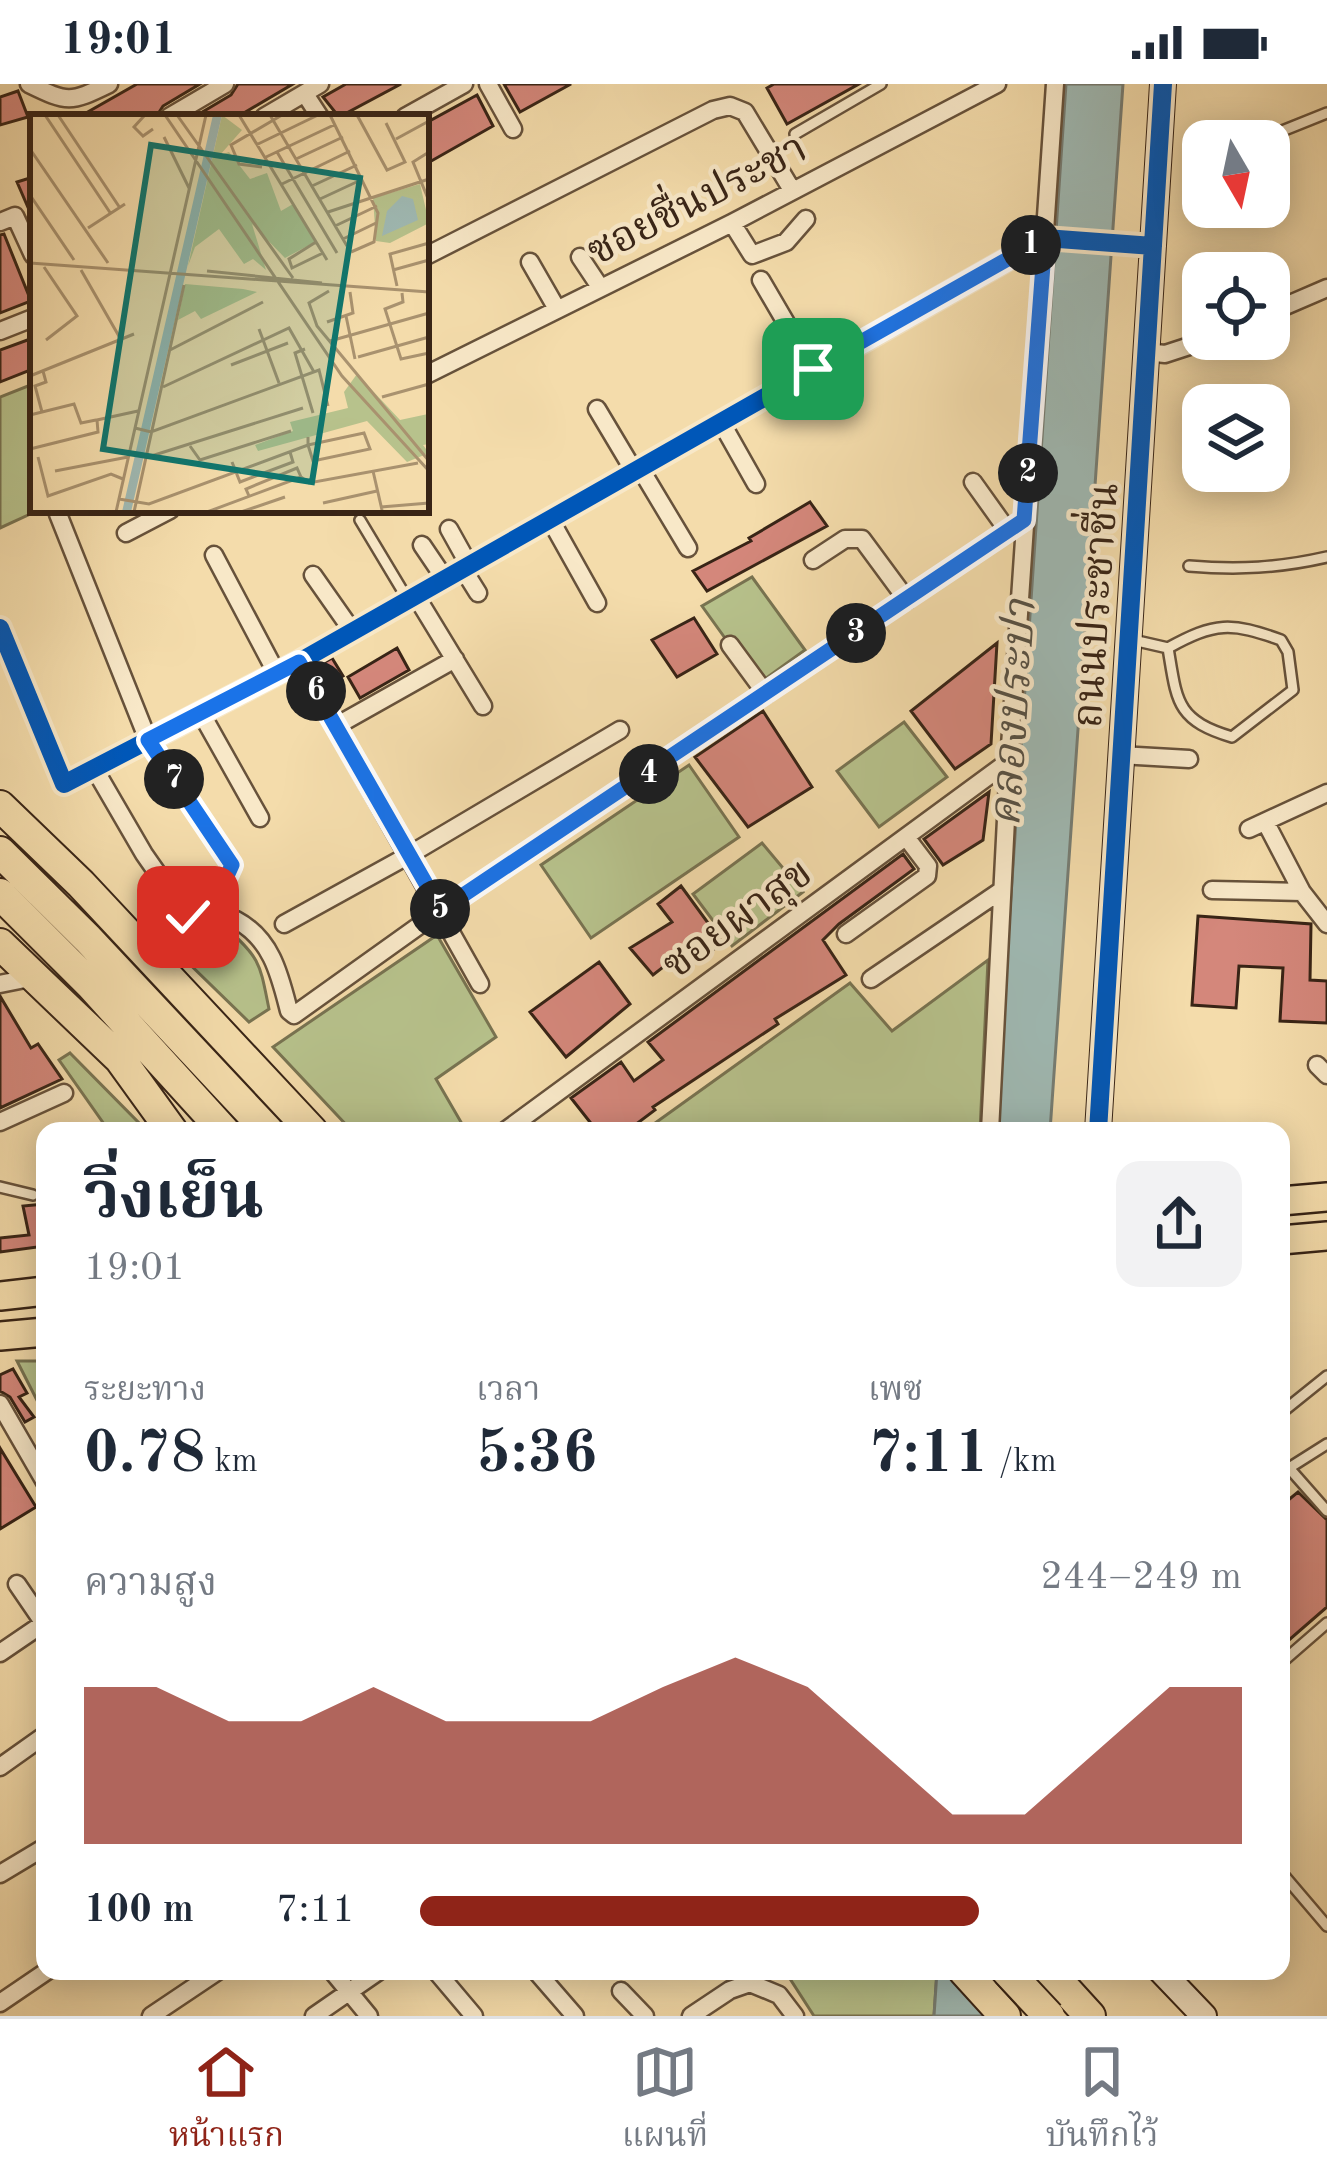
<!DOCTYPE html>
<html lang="th">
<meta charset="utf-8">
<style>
:root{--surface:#fff;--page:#f2f2f3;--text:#1f2937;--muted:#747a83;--line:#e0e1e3;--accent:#8f2418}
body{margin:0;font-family:"Old Standard TT","Noto Serif Thai",serif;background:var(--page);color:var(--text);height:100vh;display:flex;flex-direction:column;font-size:45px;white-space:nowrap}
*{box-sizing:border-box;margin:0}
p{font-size:39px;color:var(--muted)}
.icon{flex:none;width:66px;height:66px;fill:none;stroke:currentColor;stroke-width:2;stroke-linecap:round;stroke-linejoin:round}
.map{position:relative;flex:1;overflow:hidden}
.drawer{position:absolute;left:36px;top:1038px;width:1254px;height:858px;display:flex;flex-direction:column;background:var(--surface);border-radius:24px;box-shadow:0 6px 30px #0003}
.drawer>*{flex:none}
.needle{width:78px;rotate:171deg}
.buttons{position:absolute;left:1182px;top:36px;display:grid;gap:24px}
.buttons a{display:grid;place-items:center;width:108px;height:108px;border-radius:24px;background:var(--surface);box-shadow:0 6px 30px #0003;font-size:60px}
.pin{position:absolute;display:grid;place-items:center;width:102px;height:102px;color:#fff;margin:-51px;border-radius:24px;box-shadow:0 6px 18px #0006}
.km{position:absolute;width:60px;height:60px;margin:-30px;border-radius:50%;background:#222;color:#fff;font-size:33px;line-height:60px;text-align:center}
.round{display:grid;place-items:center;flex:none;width:126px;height:126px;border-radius:24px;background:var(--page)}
.head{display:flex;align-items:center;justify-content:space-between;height:204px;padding:0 48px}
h1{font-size:66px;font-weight:700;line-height:90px}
.metrics{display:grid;grid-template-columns:repeat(3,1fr);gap:18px;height:204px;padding:12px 48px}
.metrics div{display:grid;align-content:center}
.metrics b{font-size:60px;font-weight:700}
.metrics small{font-size:33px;font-weight:400}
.metrics p{font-size:33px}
.chart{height:336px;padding:24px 48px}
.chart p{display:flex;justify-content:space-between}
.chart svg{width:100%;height:216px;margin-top:12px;fill:var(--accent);opacity:.7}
ul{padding:0 48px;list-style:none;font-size:39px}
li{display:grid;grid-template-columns:192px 144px 1fr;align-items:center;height:90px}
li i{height:30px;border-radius:15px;background:var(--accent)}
.status{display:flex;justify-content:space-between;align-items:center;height:84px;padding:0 60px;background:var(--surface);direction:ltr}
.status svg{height:33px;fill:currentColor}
.tabs{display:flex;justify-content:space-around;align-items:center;height:168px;border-top:3px solid var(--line);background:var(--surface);font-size:33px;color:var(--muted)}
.tabs a{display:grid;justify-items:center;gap:6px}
.tabs .active{color:var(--accent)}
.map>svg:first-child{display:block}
.green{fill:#b7c28c;stroke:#787351;stroke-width:3}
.water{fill:#9fb9b3;stroke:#767d74;stroke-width:3}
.building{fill:#d4877b;stroke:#382416;stroke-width:3}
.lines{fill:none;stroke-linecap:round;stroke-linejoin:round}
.lane-casing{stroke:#67523b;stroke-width:14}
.street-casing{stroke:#67523b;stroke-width:21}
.secondary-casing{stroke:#382416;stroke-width:28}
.primary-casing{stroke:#382416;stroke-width:32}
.highway-casing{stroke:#382416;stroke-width:34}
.lane{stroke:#f8e8c8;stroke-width:9}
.street{stroke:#f8e8c8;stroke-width:16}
.secondary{stroke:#f8e8c8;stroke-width:24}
.primary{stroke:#f4dcab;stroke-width:27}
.highway{stroke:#f4dcab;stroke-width:30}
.highway-bridge-casing{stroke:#382416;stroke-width:34;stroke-linecap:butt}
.highway-bridge{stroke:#f4dcab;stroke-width:30}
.cycleway-casing{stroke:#f8e8c8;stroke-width:26}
.cycleway{stroke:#0057b8;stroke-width:18}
.route-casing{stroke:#fff;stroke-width:24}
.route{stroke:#1a73e8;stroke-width:15}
.labels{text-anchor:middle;stroke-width:9;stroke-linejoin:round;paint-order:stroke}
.street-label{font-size:42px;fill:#382416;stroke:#f8e8c8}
.water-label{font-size:45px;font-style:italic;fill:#575145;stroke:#f8e8c8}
.inset-road{fill:none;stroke:#a9926f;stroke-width:3}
.view{fill:#0f766e;fill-opacity:0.15;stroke:#0f766e;stroke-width:6}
.inset-edge{fill:none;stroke:#382416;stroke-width:6}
</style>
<div class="status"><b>19:01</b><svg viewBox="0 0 49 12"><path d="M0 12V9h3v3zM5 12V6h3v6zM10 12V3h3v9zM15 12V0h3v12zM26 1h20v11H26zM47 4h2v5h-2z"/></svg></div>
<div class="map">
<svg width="1327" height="1932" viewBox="0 0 1327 1932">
<rect width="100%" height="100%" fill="#f4dcab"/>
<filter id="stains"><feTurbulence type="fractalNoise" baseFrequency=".00167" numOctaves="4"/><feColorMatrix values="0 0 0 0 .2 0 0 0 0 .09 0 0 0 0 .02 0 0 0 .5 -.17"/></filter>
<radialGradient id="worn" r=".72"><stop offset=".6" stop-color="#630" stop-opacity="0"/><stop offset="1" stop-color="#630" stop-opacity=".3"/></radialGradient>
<!-- green -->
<path class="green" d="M 33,300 L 33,426 L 39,426 L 0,444 L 0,313 Z
M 752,493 L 805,566 L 758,600 L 702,522 Z
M 904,638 L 947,693 L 879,743 L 837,687 Z
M 689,681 L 739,753 L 591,854 L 541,781 Z
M 762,759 L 803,808 L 732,862 L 693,810 Z
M 226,844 C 261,874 260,881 269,925 L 249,938 L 171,862 L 178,850 Z
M 437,851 L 496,953 L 436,995 L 465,1045 L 352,1047 L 273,963 Z
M 988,876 L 980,1047 L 644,1047 L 850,899 L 892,947 Z
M 70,969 L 140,1040 L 109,1047 L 59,976 Z
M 17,1277 L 45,1277 L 45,1332 Z
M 785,1887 L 937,1887 L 934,1932 L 814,1932 Z"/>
<!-- water -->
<path class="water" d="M 1066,0 L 1123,0 L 1050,1047 L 995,1047 Z
M 937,1887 L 992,1887 L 989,1932 L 934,1932 Z"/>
<!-- building -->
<path class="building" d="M 137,0 L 200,0 L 163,22 L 156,33 L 79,33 Z
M 238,0 L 293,0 L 237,33 L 194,33 L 231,11 Z
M 346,0 L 401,0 L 339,33 L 323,13 Z
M 504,0 L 571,0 L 520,28 Z
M 774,0 L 859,0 L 787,40 L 767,4 Z
M 18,7 L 28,33 L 0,41 L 0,13 Z
M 477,11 L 493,42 L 426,80 L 426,39 Z
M 33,93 L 33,135 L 17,98 Z
M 4,150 L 31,217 L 0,229 L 0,151 Z
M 33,254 L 33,285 L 0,298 L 0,266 Z
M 810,418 L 827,442 L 707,507 L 693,487 L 751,457 L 749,454 Z
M 694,534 L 717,570 L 677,593 L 652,556 Z
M 997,559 L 991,660 L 955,685 L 911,627 Z
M 397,564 L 409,586 L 360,614 L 348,593 Z
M 332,574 L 343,592 L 327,601 L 316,583 Z
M 763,627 L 812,703 L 748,743 L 695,673 Z
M 989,708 L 983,756 L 943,781 L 924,755 Z
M 903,770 L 914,785 L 839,840 L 823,856 L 846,891 L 775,935 L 778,940 L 653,1023 L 655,1026 L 627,1047 L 597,1047 L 571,1014 L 621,978 L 634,997 L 663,976 L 648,958 Z
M 681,802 L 722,858 L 705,873 L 694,859 L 653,891 L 630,864 L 672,838 L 658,820 Z
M 1198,832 L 1311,840 L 1310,896 L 1327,897 L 1327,939 L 1280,937 L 1283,884 L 1239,882 L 1236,924 L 1192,921 Z
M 599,878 L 630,920 L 566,973 L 530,928 Z
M 0,912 L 31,964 L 38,960 L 62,995 L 0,1024 Z
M 45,1120 L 45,1162 L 0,1168 L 0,1154 L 29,1151 L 23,1122 Z
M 13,1285 L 27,1309 L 19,1313 L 34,1333 L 25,1338 L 10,1313 L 0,1307 L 0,1291 Z
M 0,1364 L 36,1423 L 0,1445 Z
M 1298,1408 L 1327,1436 L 1327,1523 L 1281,1563 L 1281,1422 Z"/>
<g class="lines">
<defs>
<path id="lane" d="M 795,50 L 881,0
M 1257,57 L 1327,29
M 1196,82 L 1203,79
M 360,436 L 408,516
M 1189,482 C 1238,486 1279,484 1327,473
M 1133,556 L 1168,564 C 1215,538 1231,538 1281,556 L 1288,568 L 1293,606 L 1232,653 C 1176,636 1177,618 1168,564
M 0,1103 L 33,1111
M 1281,1329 L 1327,1292
M 1281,1383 L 1289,1384 L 1327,1427
M 1289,1384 L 1327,1360
M 1281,1579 L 1327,1539
M 1281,1788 L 1327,1842"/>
<path id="street" d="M 29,0 C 68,19 70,19 109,0
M 488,0 L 513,45
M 305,10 L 320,33
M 169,33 L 225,0
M 264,33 L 320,0
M 405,33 L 464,0
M 0,138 L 15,132 L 33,171
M 732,139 L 752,171 L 786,158 L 806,135
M 426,172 L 713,26 L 730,22 L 745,28 L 792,106
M 580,173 L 600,203
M 530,178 L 557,225
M 761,196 L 813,285
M 1269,229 L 1327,204
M 0,247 L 33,234
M 1146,268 L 1165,270 L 1211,255
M 426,291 L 732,139 L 997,0
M 597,325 L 634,387
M 721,338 L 756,400
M 640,384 L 688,464
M 973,398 L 1008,447
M 58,430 L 148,656 L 232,781 L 227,792 L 176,816
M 550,435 L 597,519
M 449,445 L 469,481
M 126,449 L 170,426
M 422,461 L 445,495
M 214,471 L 277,590
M 813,476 L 845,455 L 862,455 L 907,516
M 463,485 L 478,509
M 313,491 L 353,548
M 416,512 L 483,622
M 0,544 L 64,700 L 299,578 L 1045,154 L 1153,162
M 730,561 L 766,610
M 299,578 L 480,900
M 201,629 L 260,734
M 336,642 L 455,575
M 1120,671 L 1189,675
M 94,684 L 144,770 L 188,833 C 202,834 225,830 236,836 C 272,855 280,892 289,927 L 294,931 L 441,826 L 1025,436
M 1249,745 L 1327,709
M 1212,806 L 1302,808 L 1266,739
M 1302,808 L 1327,840
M 284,840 L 409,771 L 620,646
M 846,850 L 927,792 L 928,782 L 906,753
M 871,895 L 1002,806
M 0,900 L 35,893
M 1317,981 L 1327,991
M 0,1038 L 64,1009
M 505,1047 L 1009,677
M 990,1047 L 1009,677 L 1055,0
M 0,1320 L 45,1398
M 17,1500 L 45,1541
M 0,1569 L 44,1539
M 0,1683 L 45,1651
M 0,1790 L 45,1763
M 332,1887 L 369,1932
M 436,1887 L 474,1932
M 536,1887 L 575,1932
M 621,1907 L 645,1932
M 0,1919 L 47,1887
M 151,1932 L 218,1887
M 314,1932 L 379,1887
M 691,1932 L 730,1906 L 750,1899 L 779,1911 L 795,1932"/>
<path id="secondary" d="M 1098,1047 L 1163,0
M 1161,1887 L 1204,1932"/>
<path id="primary" d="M 1281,1117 L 1327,1113
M 1281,1156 L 1327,1152
M 0,1212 L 45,1207
M 0,1252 L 45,1248"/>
<path id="highway" d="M 0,722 L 81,800 L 312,1047
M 0,768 L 88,855 L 268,1047
M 0,810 L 91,901 L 224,1047
M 0,860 L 120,975 L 172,1047
M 964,1887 L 1005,1932
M 1049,1887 L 1090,1932"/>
</defs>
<!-- lane casing -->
<use href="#lane" class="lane-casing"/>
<!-- street casing -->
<use href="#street" class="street-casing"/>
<!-- secondary casing -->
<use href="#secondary" class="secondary-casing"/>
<!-- primary casing -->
<use href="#primary" class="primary-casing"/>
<!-- highway casing -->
<use href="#highway" class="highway-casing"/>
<!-- lane -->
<use href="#lane" class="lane"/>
<!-- street -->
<use href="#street" class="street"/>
<!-- secondary -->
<use href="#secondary" class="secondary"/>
<!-- primary -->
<use href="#primary" class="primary"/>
<!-- highway -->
<use href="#highway" class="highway"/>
<defs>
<path id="highway-bridge" d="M 1007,1887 L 1049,1932"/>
</defs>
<!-- highway-bridge casing -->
<use href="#highway-bridge" class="highway-bridge-casing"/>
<!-- highway-bridge -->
<use href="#highway-bridge" class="highway-bridge"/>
<defs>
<path id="cycleway" d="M 0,544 L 64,700 L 299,578 L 1045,154 L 1153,162
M 1098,1047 L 1163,0"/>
</defs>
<!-- cycleway casing -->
<use href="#cycleway" class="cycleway-casing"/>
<!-- cycleway -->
<use href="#cycleway" class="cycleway"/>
</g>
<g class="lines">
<defs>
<path id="route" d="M 188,833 L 176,816 L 227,792 L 232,781 L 148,656 L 299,578 L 441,826 L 1024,436 L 1045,154 L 813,285"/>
</defs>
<!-- route casing -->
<use href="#route" class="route-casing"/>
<!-- route -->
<use href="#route" class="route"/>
</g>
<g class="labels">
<!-- street labels -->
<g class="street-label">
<text transform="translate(696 114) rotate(-27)" y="15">ซอยชื่นประชา</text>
<text transform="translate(1094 521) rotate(-86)" y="15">ถนนประชาชื่น</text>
<text transform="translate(736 833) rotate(-36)" y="15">ซอยผาสุข</text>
</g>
<!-- water labels -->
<g class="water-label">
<text transform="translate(1011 629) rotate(-86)" y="16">คลองประปา</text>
</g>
</g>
<!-- overview -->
<g transform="translate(30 30)">
<rect width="399" height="399" fill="#f4dcab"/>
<path d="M 192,1 L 212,16 L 190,41 L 199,38 L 220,65 L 237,59 L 251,97 L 263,90 L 285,128 L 255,144 L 222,110 L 236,156 L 223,145 L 214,150 L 189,115 L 165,133 L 158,152 ZM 390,70 L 399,109 L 360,129 L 346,127 L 343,84 ZM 155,170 L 213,175 L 227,178 L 171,205 L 165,197 L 148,206 ZM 327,260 L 370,306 L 398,300 L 399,330 L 393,331 L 399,339 L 377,348 L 337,307 L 228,337 L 225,331 L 263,317 L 260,308 L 318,294 L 314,278 Z" fill="#b7c28c"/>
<path d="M 183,1 L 192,1 L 101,398 L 92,398 ZM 372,82 L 383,85 L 388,106 L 352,122 L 357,97 Z" fill="#9fb9b3"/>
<path class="inset-road" d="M 15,1 L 81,100M 28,1 L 90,94M 135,1 L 312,262 L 399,357M 147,1 L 263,164M 209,1 L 297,146M 240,1 L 317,132M 300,1 L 348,99 L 344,128 L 321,138M 327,1 L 357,56 L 375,48 L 356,9M 114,2 L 104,13 L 113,22 L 123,15M 134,23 L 159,74M 366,25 L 399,7M 226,31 L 288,1M 0,35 L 78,149M 247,38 L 307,139M 399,38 L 383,48 L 399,87M 236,43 L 306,10M 266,45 L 313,23M 232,53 L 209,50 L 201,31 L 252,1M 252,70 L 320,37M 282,72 L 327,51M 0,81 L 44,146M 290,85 L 333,65M 298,98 L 399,65M 305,112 L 347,92M 58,114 L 95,90M 313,125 L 346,109M 286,128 L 259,145 L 262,154 L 293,139M 0,149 L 399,178M 14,153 L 47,202 L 16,226M 51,156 L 90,224M 363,156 L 399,146M 177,157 L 292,169M 367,172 L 360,140 L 399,129M 299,177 L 279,189 L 287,212 L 399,347M 372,179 L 373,188 L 355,195 L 371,245 L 399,239M 316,202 L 325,245M 297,208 L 323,199 L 320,178M 229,215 L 249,269M 300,227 L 399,199M 275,235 L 265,239 L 283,299M 140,236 L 233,188M 328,243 L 399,223M 201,251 L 258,229M 0,262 L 104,220M 133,273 L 259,214 L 284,258M 352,283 L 399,270M 12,298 L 5,272 L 16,268 L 13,257M 0,301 L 44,290 L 51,309 L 66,306M 105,314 L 121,318 L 289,256 L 298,292M 160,332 L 170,346 L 261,317M 0,335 L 68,318 L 67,306 L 108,297M 8,343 L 18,382 L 81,360 L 93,365M 115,344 L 273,294M 202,348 L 210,368 L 263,348 L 260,338M 25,357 L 98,343M 343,357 L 352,396M 219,382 L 216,375 L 267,354 L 271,363M 89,385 L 119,390 L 278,331 L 334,319 L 340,335 L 283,347 L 278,331 L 278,323M 293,389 L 347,377M 351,393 L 399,389M 86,398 L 176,1M 104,398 L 154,171M 177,398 L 271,363 L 279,369 L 388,349M 211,398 L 255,383"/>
<path class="view" d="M 121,31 L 330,64 L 282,368 L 73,335 Z"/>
<rect width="399" height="399" class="inset-edge"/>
</g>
<rect width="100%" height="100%" filter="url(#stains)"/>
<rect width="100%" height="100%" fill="url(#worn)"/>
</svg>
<div class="buttons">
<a><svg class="needle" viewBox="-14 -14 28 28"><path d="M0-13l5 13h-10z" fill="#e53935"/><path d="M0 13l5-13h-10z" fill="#747a83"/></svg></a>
<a><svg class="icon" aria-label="locate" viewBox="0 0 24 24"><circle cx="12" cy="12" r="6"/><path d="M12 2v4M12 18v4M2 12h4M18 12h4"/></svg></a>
<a><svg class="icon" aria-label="layers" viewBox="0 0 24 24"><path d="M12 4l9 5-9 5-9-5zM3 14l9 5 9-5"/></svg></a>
</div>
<div class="pin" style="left:813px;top:285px;background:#1e9e55"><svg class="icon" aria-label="arrive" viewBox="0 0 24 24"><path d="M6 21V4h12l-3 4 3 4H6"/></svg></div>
<div class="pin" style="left:188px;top:833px;background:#d93025"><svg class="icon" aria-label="check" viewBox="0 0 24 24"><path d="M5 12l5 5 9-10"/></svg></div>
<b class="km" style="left:1031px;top:161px">1</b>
<b class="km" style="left:1028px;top:389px">2</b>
<b class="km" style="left:856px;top:549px">3</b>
<b class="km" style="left:649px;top:690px">4</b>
<b class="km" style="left:440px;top:825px">5</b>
<b class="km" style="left:316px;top:607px">6</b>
<b class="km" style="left:174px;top:695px">7</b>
<section class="drawer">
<div class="head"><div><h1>วิ่งเย็น</h1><p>19:01</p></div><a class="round"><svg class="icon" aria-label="share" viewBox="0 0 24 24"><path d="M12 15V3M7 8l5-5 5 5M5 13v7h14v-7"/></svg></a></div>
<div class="metrics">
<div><p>ระยะทาง</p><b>0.78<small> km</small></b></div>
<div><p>เวลา</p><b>5:36</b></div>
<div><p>เพซ</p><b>7:11<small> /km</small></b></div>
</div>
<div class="chart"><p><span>ความสูง</span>244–249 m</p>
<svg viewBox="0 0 160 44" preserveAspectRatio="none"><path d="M0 44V12L10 12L20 19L30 19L40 12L50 19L60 19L70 19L80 12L90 6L100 12L110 25L120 38L130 38L140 25L150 12L160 12V44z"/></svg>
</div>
<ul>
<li><b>100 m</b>7:11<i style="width:68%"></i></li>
</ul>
</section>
</div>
<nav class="tabs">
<a class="active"><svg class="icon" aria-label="home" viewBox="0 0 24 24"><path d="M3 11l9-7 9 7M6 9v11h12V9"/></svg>หน้าแรก</a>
<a><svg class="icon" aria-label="map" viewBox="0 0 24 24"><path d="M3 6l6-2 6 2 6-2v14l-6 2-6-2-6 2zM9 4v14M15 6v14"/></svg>แผนที่</a>
<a><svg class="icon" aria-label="saved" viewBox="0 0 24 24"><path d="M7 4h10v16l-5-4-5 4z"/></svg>บันทึกไว้</a>
</nav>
